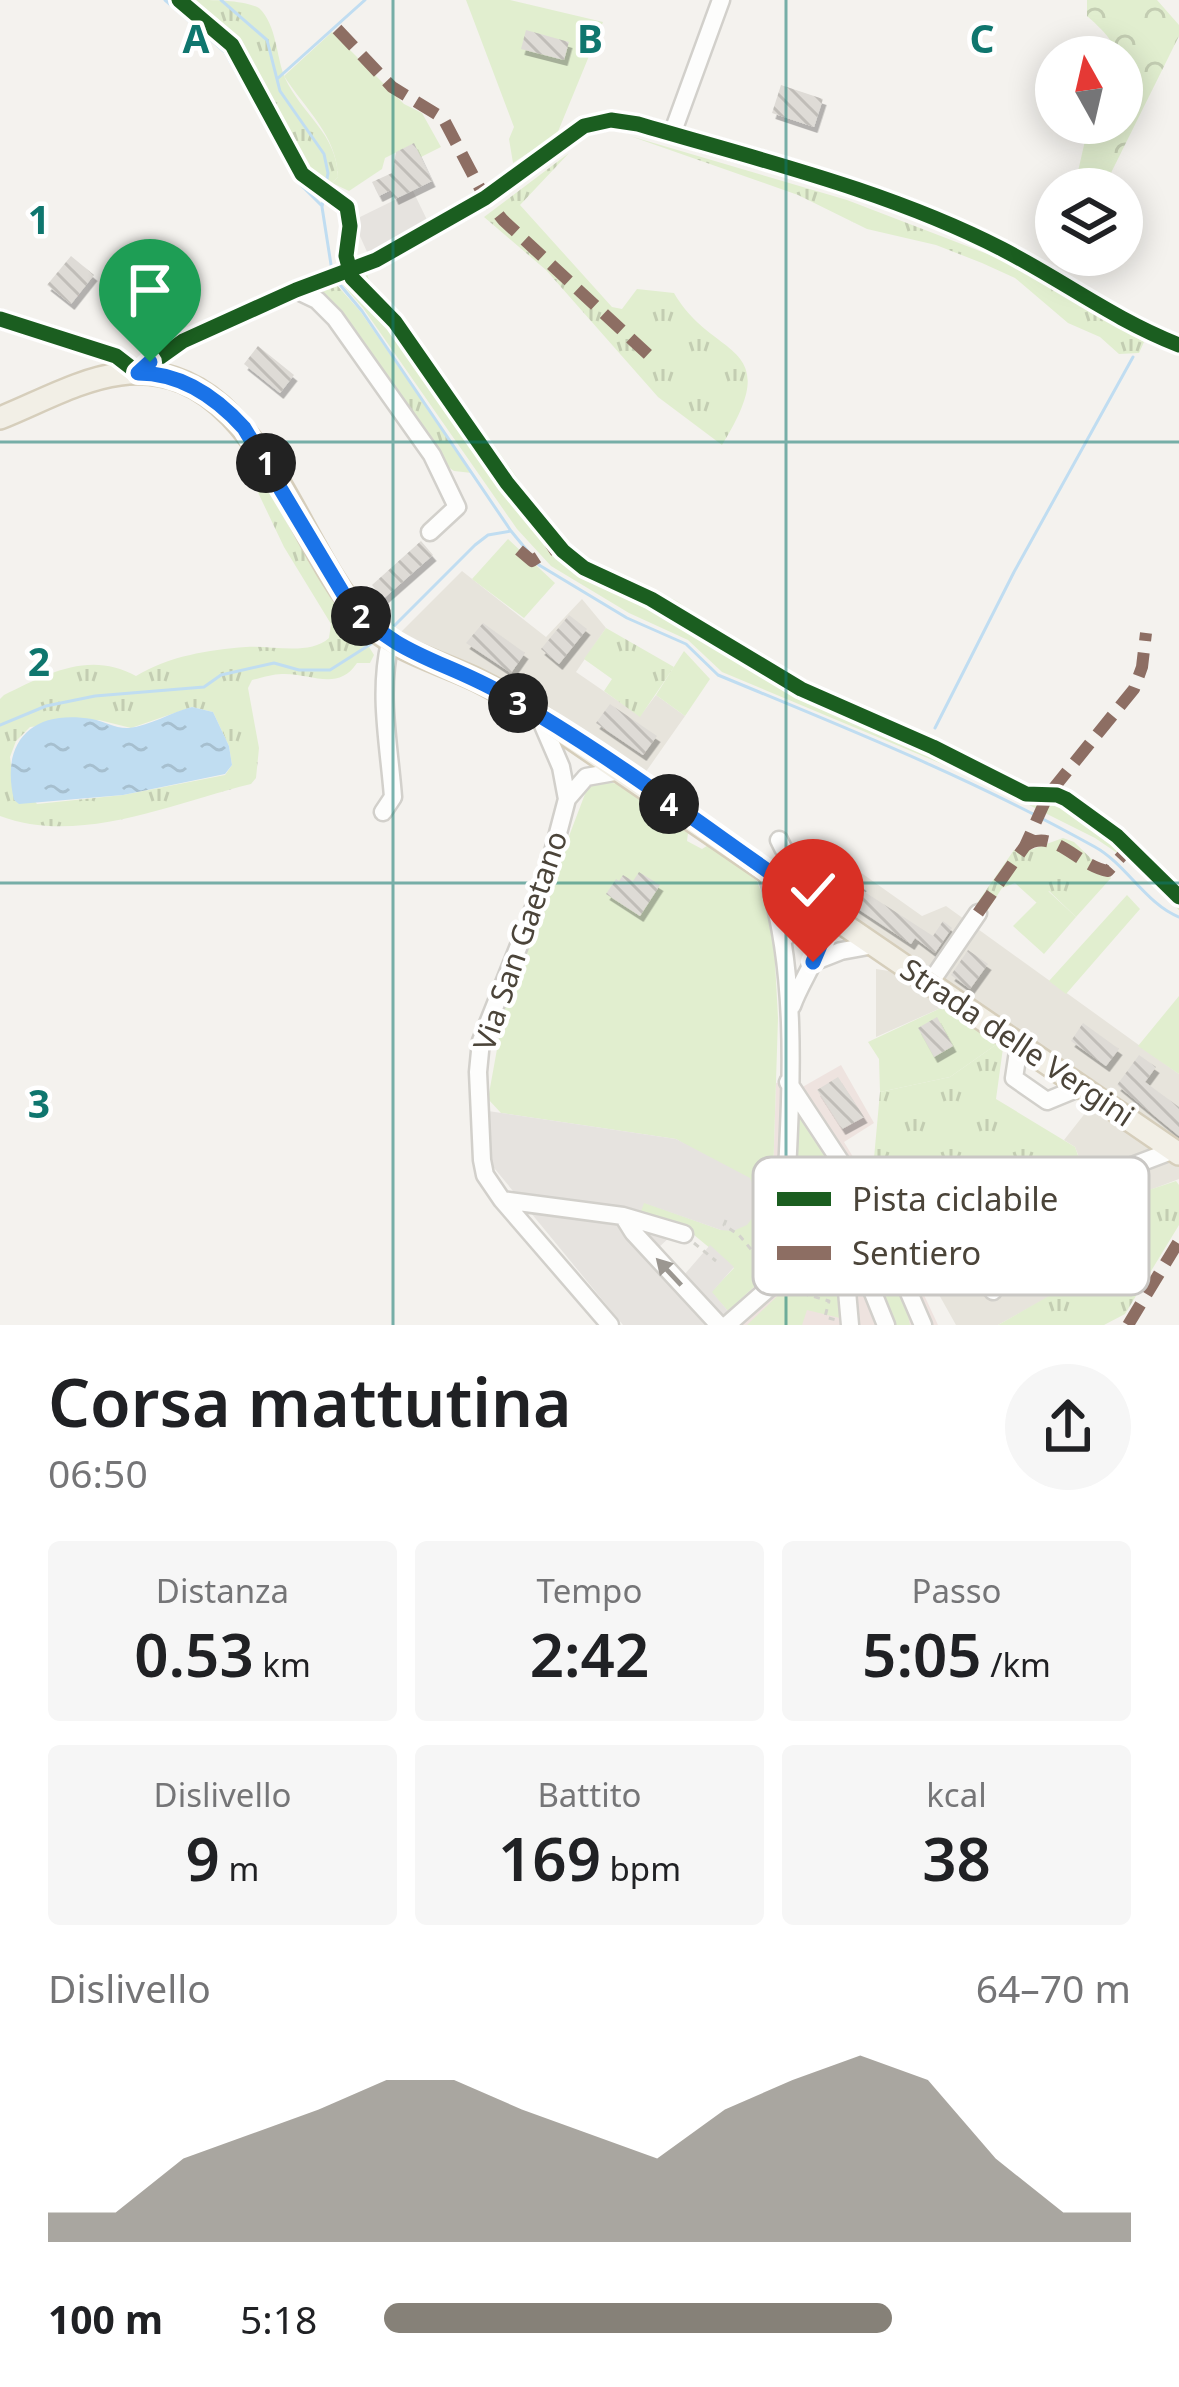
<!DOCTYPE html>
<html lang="it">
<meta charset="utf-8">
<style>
:root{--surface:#fff;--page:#f6f6f6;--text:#202124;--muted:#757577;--accent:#868178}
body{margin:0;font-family:"Noto Sans",sans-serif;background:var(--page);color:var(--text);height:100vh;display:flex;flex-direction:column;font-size:45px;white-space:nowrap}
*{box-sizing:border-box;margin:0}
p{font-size:39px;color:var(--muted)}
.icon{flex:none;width:66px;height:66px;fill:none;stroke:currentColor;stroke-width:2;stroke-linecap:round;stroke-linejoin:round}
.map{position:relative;height:1325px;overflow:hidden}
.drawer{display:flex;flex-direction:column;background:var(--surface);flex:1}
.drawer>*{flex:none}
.needle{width:78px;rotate:352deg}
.buttons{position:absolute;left:1035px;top:36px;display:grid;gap:24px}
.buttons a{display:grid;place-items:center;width:108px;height:108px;border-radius:50%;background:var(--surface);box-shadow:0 6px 30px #0003;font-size:60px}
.pin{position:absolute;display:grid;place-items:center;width:102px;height:102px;color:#fff;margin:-123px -51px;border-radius:50% 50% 50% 0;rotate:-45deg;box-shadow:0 0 12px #0007}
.pin .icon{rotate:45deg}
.km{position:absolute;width:60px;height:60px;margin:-30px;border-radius:50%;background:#222;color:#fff;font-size:33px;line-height:60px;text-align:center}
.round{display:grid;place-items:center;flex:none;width:126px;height:126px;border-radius:63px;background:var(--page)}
.headline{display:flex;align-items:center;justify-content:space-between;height:204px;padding:0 48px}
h1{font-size:66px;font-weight:600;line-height:90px}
.figures{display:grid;grid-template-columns:repeat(3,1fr);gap:18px;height:204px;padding:12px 48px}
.figures div{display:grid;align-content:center;border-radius:12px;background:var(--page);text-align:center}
.figures b{font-size:60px;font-weight:600}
.figures small{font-size:33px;font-weight:400}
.figures p{font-size:33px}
.chart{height:336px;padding:24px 48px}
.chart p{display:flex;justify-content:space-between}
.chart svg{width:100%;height:216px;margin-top:12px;fill:var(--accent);opacity:.7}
ul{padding:0 48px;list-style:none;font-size:39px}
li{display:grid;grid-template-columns:192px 144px 1fr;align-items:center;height:90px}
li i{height:30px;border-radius:15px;background:var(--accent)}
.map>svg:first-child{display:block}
.residential{fill:#e7e4dc}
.medical{fill:#eee3df}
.grass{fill:url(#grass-tufts);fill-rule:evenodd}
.forest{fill:url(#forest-crowns)}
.green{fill:#e1eecf}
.parking{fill:#e6e3df}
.water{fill:url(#water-ripples)}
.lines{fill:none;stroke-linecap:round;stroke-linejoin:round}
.stream{stroke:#c0ddf1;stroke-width:3}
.building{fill:url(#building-back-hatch);filter:url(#shadow)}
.minor-casing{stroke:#d2d0cb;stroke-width:21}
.major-casing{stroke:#d6cebb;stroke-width:26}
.path{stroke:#d3d2cc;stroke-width:3;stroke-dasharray:6 6;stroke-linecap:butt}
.minor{stroke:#fdfdfc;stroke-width:16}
.major{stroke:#f2efe6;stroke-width:21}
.quiet{stroke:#8d6e63;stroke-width:12;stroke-dasharray:24 12;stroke-linecap:butt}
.cycleway-casing{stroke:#fff;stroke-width:22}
.cycleway{stroke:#1b5e20;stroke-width:15}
.oneway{fill:#9b9791}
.route-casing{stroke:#fff;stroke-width:24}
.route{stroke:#1a73e8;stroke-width:15}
.grid{fill:none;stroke:#0f766e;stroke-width:3;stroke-opacity:0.55}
.labels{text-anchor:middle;stroke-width:9;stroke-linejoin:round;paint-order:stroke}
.street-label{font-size:30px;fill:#4b4439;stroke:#fff}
.key{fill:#fff;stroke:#c9c7c4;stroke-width:3}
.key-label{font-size:33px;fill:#4b4439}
.grid-label{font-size:39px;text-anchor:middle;font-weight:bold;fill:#0f766e;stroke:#fff;stroke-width:9;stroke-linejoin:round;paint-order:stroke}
</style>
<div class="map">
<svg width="1179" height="1325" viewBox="0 0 1179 1325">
<defs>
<pattern id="grass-tufts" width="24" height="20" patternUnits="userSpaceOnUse" patternTransform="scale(3)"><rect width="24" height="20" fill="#e1eecf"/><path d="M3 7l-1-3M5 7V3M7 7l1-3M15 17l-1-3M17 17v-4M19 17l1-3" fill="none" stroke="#c3cdb2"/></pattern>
<pattern id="forest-crowns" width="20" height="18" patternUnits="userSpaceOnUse" patternTransform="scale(3)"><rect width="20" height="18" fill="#e1eecf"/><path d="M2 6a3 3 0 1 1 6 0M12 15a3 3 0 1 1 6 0" fill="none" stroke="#c3cdb2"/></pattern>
<pattern id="water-ripples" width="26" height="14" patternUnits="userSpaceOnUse" patternTransform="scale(3)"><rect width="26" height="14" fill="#c0ddf1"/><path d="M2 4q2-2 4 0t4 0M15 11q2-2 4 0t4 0" fill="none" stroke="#a6bfcf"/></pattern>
<pattern id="building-back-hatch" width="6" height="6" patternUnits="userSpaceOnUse" patternTransform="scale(3)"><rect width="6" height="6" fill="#dedbd6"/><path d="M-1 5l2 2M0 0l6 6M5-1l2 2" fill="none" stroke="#c0bdb8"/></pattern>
<filter id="shadow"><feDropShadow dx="3.5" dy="6" stdDeviation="0" flood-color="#0004"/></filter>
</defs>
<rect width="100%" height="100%" fill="#f4f2ee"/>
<!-- residential -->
<path class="residential" d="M 462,571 L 546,637 L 582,599 L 606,628 L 576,672 L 640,716 L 656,695 L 685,716 L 645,773 L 515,689 L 398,635 Z
M 843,860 L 922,916 L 946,906 L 1179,1074 L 1179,1144 L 817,897 Z
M 876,969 L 889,971 L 943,1007 L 876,1037 Z
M 1090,1107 L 1179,1167 L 1179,1179 L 1121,1201 L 1107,1183 L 1088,1181 L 1075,1147 L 1064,1140 Z
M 1003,1221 L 1049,1297 L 998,1325 L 956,1325 L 928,1275 L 972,1248 L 979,1233 Z"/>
<!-- medical -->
<path class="medical" d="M 841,1065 L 874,1123 L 844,1142 L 882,1205 L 938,1325 L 714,1325 L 770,1272 L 776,1083 L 788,1082 L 799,1089 Z"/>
<!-- grass -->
<path class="grass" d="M 194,0 C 213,0 244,0 259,8 C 277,25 276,57 285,78 C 302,115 337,133 338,177 L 332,183 L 309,170 L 240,39 Z
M 630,136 L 847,200 L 998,258 L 1144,342 L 1139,353 L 1119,354 L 1100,337 L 1068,323 L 1015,278 L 982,263 L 936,245 L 867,229 L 798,195 Z
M 569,153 L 520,205 L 612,307 L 622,309 L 637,289 L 674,293 C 713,361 787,340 722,445 L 658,397 L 546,270 L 484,217 Z
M 335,283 L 360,311 L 472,473 L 454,471 L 441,462 L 313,291 Z
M 259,472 C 276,502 291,533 310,562 C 330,594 356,623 374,655 L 370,663 L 357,663 C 338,692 311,673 282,674 C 273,674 261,678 252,680 L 248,688 L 259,748 L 256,778 L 251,784 C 172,803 80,846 0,816 L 0,699 L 4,695 C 46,674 90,650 136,676 C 169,656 208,650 246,647 C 272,645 309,656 329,638 L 331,624 L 284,547 L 252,480 ZM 192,707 L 213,712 L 229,746 L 232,765 L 225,775 L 123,795 L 37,804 L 12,772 L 10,757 L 16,741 L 30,727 L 99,720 L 131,728 Z
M 606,628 L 674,667 L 640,717 L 604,691 L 612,679 L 584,659 Z
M 1063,838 L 1074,842 L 1111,878 L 1076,917 L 1049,891 L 1037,903 L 1015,883 L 1002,888 L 984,916 L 973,909 L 1014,850 L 1030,850 Z
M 997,1044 L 1003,1048 L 996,1099 L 1075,1147 L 1086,1178 L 979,1233 L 973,1247 L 928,1275 L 919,1273 L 872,1180 L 880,1092 L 950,1077 Z
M 1176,1181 L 1179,1185 L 1179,1225 L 1125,1314 L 1104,1325 L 998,1325 L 1049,1296 L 1011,1235 L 1090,1192 L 1097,1191 L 1110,1203 Z"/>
<!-- forest -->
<path class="forest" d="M 1087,0 L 1157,0 L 1179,25 L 1179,36 L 1103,189 L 1074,189 L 1089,123 L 1122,123 C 1122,69 1131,54 1087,16 Z"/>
<!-- green -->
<path class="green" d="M 466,0 L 510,0 L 603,22 L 557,134 L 513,163 L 509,139 L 514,127 Z
M 332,32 L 404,104 L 422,113 L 441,147 L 421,157 L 413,144 L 385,158 L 382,169 L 349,191 L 332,183 L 338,177 C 337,135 305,109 284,76 Z
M 364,265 L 369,280 L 400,313 L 550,524 L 587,560 L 677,601 L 721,633 L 823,689 L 938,738 L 1029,786 L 1060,785 L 1128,834 L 1179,884 L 1179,910 L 1123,857 L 1095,838 L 973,777 L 722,672 L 688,640 L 629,613 L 551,566 L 517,529 L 363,308 L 343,285 L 343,274 Z
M 508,539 L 555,583 L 524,618 L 472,579 Z
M 684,651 L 710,679 L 685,716 L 656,695 Z
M 601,781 L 624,785 L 688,833 L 687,841 L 702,849 L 710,844 L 757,881 L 773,924 L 778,1018 L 770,1272 L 728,1311 L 711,1292 L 734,1268 L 688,1230 L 640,1214 L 643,1202 L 721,1230 C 749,1231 762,1213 756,1187 L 676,1139 L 501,1113 L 488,1099 L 505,1005 L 588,786 Z
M 1048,891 L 1076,917 L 1044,954 L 1013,926 Z
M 1127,895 L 1140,909 L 1066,994 L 1049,981 Z
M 1179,996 L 1179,1074 L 1138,1046 Z
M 943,1007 L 997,1044 L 950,1077 L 880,1092 L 879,1059 L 868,1042 Z
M 795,1114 L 805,1121 C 844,1183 897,1251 910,1325 L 893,1325 L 858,1253 L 795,1162 Z
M 791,1193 L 799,1193 C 833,1243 842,1257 844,1319 L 807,1310 L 802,1325 L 747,1325 L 789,1285 Z"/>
<!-- parking -->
<path class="parking" d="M 413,191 L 429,224 L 368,254 L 359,234 L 360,217 Z
M 488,1111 L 676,1139 L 750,1178 L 759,1200 L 756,1213 L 747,1225 L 733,1231 L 721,1230 L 644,1203 L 640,1214 L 672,1235 L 657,1249 L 684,1275 L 710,1245 L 734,1267 L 712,1292 L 728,1311 L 714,1325 L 623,1325 L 490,1163 Z"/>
<!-- water -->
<path class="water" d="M 192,707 L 213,712 L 229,746 L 232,765 L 225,774 L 123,795 L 19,804 L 14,800 C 0,741 32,709 92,719 C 104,721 116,729 129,728 C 149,726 172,712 192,707 Z"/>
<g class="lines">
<!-- stream -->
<path class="stream" d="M 165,0 L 225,52 L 296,180 L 321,205
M 221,0 L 267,40 L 280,91 L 324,154 L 328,173 L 322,207 L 332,271
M 277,79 L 365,0
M 336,280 L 362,311 L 511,531 L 539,565 L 627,618 L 686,644 L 718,675 C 846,728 974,779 1095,847 C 1126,864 1147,905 1179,917
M 391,629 L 475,545 L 488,535 L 511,531
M 0,725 L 46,706 L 95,696 L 204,687 L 221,675 L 274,663 L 299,670 L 330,670 L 374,642
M 935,728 L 1014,572 L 1133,357"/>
</g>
<!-- building -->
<path class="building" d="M 526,30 L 569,42 L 564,60 L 521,49 Z
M 781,85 L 823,99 L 814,127 L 772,113 Z
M 414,143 L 432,181 L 395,199 L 391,190 L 379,196 L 372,182 L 392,173 L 396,152 Z
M 71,256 L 94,275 L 71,304 L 47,285 Z
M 258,346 L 294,375 L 280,393 L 244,364 Z
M 421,541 L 433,555 L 383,599 L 372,585 Z
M 569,615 L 587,629 L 559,664 L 541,649 Z
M 483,623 L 525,653 L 511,673 L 466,643 Z
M 610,704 L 657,736 L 643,755 L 596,723 Z
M 639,872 L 660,885 L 640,916 L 606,894 L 616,879 L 619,881 L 623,875 L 633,881 Z
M 844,872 L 863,885 L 860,889 L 933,936 L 943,921 L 952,928 L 935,953 L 915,938 L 911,944 L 831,891 Z
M 968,950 L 988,964 L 970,989 L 951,975 Z
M 937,1017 L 953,1046 L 934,1057 L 918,1028 Z
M 1083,1023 L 1119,1049 L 1106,1066 L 1071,1041 Z
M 1139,1055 L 1156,1067 L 1145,1082 L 1179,1107 L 1179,1136 L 1117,1085 Z
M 838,1077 L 864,1117 L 842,1129 L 817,1090 Z"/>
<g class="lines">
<defs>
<path id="minor" d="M 672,134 L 721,0
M 296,290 L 317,300 L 335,318 L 432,455 L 457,507 L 430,532
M 0,319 L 116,356 L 138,373 L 183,341 L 296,290 L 376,260 L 485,198 L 584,126 L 611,120 L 638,124 C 760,160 889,191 1002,249 C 1064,281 1113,319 1179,345
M 539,716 L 561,767 L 567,799 L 547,875 L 481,1041 L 478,1072 L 482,1160 L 485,1175 L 502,1200 L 610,1325
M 567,799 L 586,777 L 620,771
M 383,812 L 393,797 C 389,744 378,695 390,642
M 779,840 C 788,862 808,875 819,895 C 840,933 804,971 792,1006
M 785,938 L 798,921 L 824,910
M 813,962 L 841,951 L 874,945
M 930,983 L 978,913
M 1019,1045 L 1014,1078 L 1047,1101 L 1081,1087
M 788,1082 L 875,1214 L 923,1325
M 786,1161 L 843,1246
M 502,1200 L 623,1216 L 684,1234
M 623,1216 L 633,1232 L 719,1325
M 993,1291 C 983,1271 972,1257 989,1238 L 1095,1180 L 1174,1150
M 727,1325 L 777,1281 L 783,1266 C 786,1138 806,994 766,871
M 850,1325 L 843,1246 L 867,1278 L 886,1325"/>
<path id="major" d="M 0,418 C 38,403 80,379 120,374 C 255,356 292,541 363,619 C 390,648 430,659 466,675 C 492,686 515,701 538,715 L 1179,1154"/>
</defs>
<!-- minor casing -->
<use href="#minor" class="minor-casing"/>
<!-- major casing -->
<use href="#major" class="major-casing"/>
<!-- path -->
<path class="path" d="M 726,1220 L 724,1225 L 739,1235 L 765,1266
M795 1240a9 9 0 1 1 18 0a9 9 0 1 1-18 0Z
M 694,1243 L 716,1261
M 806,1250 L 817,1293
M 791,1290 L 829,1301 L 825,1317 L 836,1320"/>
<!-- minor -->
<use href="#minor" class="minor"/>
<!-- major -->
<use href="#major" class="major"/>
<!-- quiet -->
<path class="quiet" d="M 337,29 L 392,87 L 443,118 L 485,198 L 503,220 L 655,361
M 519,550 L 532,561 L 557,545
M 1025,846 C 1053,826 1079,867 1108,871 L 1130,847
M 978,913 L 1025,846 L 1048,795 L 1134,689 L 1142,667 L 1146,633
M 1128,1325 L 1179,1241"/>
<defs>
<path id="cycleway" d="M 179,0 L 232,45 L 302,174 L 347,207 L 350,226 L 346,256 L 352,278 L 395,322 L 507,483 L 563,551 L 584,568 L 651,599 L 801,689 L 933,747 L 1026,794 L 1057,795 L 1066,799 L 1117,836 L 1179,897
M 0,319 L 116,356 L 138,373 L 183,341 L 296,290 L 376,260 L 485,198 L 584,126 L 611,120 L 638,124 C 760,160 889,191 1002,249 C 1064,281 1113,319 1179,345"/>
</defs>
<!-- cycleway casing -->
<use href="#cycleway" class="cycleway-casing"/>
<!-- cycleway -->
<use href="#cycleway" class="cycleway"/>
</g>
<!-- one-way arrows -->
<defs><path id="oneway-solid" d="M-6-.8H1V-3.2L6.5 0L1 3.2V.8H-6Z" transform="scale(3)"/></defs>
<use class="oneway" href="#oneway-solid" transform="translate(669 1272) rotate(-133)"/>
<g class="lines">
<defs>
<path id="route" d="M 150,362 L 138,373 C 181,373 216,397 244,428 L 347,600 C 396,657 442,659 503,694 C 615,757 718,838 824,910 L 824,936 L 813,962"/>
</defs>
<!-- route casing -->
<use href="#route" class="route-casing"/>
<!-- route -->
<use href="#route" class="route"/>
</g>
<!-- grid -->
<path class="grid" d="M 393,0 L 393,1325M 786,0 L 786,1325M 0,442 L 1179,442M 0,883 L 1179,883"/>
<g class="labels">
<!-- street labels -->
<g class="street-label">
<text transform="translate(521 941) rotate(-71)" y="10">Via San Gaetano</text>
<text transform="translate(1017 1043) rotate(34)" y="10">Strada delle Vergini</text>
</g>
</g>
<!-- legend -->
<rect x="753" y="1157" width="396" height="138" rx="18" class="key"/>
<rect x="777" y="1192" width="54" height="14" fill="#1b5e20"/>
<rect x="777" y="1246" width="54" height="14" fill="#8d6e63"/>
<g class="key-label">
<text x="852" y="1211">Pista ciclabile</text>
<text x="852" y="1265">Sentiero</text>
</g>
<g class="grid-label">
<text x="196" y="53">A</text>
<text x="590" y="53">B</text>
<text x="982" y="53">C</text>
<text x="39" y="234">1</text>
<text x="39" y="676">2</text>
<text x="39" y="1118">3</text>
</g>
</svg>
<div class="buttons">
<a><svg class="needle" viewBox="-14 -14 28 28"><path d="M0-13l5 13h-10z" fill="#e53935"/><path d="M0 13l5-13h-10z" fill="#757577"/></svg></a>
<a><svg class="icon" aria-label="layers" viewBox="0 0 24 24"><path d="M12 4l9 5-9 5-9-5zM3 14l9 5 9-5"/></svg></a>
</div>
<div class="pin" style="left:150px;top:362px;background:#1e9e55"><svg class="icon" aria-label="arrive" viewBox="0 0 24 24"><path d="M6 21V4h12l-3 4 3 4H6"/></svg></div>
<div class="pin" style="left:813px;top:962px;background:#d93025"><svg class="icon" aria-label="check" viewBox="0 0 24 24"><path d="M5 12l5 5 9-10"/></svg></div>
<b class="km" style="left:266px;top:463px">1</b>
<b class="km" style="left:361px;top:616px">2</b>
<b class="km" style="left:518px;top:703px">3</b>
<b class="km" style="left:669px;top:804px">4</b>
</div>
<section class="drawer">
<div class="headline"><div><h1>Corsa mattutina</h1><p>06:50</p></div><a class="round"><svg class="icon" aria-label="share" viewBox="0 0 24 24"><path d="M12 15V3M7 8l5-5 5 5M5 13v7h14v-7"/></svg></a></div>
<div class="figures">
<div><p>Distanza</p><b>0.53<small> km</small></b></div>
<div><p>Tempo</p><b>2:42</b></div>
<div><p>Passo</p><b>5:05<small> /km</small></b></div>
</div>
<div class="figures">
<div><p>Dislivello</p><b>9<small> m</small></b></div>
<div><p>Battito</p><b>169<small> bpm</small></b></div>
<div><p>kcal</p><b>38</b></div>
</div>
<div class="chart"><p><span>Dislivello</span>64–70 m</p>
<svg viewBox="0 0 160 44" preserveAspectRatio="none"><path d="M0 44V38L10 38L20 27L30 22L40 17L50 11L60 11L70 17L80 22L90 27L100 17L110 11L120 6L130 11L140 27L150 38L160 38V44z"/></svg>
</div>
<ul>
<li><b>100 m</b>5:18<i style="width:68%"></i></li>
</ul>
</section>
